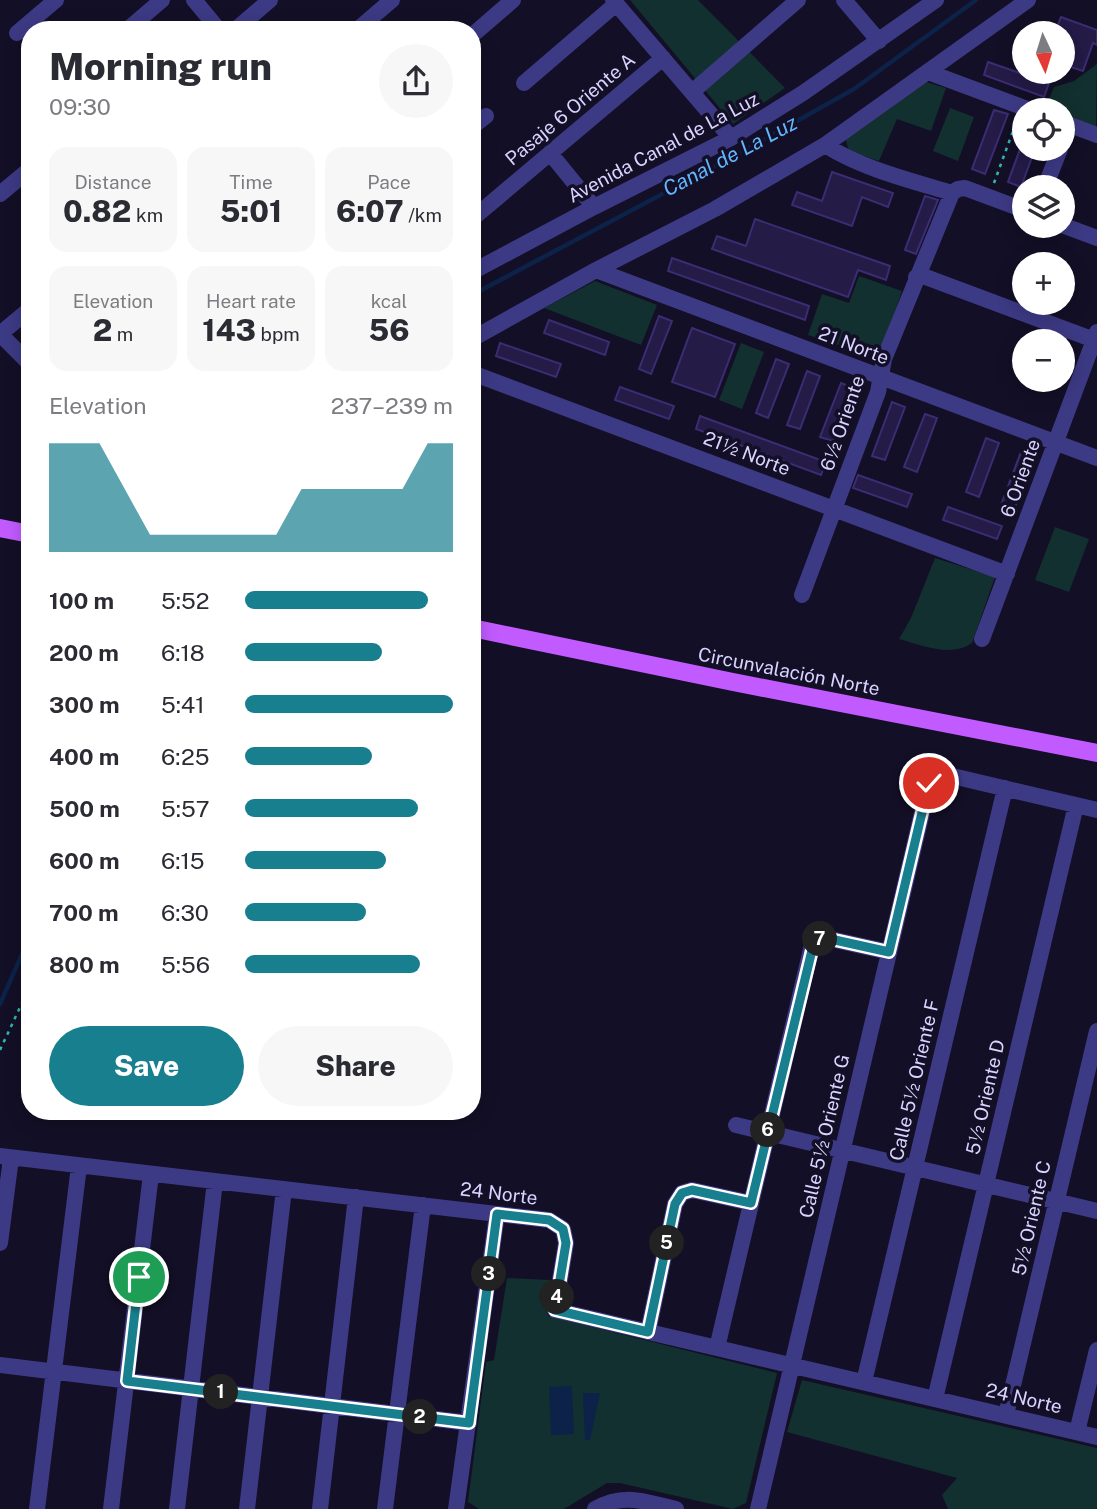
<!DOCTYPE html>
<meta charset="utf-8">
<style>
:root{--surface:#fff;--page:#f7f7f7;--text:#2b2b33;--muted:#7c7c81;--accent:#187f8f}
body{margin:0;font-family:"Public Sans",sans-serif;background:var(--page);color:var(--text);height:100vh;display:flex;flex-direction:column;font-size:26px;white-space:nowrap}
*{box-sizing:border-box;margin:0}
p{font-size:23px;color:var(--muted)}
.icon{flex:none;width:38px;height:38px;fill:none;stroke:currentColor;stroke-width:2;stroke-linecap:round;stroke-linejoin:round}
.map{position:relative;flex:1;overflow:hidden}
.panel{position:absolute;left:21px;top:21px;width:460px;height:1099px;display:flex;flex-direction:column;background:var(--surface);border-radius:28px;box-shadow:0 4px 18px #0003}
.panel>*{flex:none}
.needle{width:46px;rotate:176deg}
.tools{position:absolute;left:1012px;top:21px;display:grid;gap:14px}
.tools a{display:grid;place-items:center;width:63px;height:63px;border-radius:50%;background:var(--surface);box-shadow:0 4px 18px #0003;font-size:35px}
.pin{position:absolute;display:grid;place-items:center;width:60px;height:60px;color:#fff;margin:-30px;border:4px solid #fff;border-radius:50%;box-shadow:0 2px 7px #0007}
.km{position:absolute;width:35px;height:35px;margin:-18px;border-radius:50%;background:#222;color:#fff;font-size:19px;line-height:35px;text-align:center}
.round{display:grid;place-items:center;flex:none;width:74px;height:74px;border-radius:37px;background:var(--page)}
.headline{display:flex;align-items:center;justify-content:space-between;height:119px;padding:0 28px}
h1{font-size:38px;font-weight:800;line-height:52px}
.stats{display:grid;grid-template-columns:repeat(3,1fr);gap:10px;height:119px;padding:7px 28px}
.stats div{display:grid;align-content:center;border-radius:18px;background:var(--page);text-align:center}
.stats b{font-size:30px;font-weight:800}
.stats small{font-size:19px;font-weight:400}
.stats p{font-size:19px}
.chart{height:196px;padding:14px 28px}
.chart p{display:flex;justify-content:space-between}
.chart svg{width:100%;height:126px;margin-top:7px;fill:var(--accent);opacity:.7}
.cta{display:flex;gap:14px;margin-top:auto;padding:14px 28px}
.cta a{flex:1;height:80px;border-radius:42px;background:var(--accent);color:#fff;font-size:28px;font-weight:800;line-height:80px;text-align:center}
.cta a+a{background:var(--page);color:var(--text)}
ul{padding:0 28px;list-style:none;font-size:23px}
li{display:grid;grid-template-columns:112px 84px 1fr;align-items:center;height:52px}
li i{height:18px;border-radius:9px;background:var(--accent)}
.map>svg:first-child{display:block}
.green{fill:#12302f}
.water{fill:#0c2248}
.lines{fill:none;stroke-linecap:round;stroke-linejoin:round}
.stream{stroke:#0c2248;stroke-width:4.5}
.building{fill:#241b47;stroke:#3b2d73;stroke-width:2}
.path{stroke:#2fb8b0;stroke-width:2.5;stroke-dasharray:3.5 5;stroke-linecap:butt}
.minor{stroke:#3d3a85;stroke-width:16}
.major{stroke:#c25bff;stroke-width:18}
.route-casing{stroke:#fff;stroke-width:14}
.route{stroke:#187f8f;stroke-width:9}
.labels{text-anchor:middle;stroke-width:7;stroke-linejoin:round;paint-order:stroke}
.street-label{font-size:19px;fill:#d9d4ff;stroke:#130f26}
.water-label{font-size:21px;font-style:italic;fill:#62b6ff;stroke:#130f26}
</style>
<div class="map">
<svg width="1097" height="1509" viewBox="0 0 1097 1509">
<rect width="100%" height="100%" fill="#130f26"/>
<!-- green -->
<path class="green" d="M 630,0 L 698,0 L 785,88 L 733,124 Z
M 1097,64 L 1096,128 L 1062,116 L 1062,110 L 1045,109 L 1054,87 L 1074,81 Z
M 926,82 L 946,88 L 931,131 L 897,119 L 879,161 L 849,151 L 845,138 Z
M 950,108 L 974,117 L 958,161 L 933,151 Z
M 859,276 L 902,291 L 879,359 L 808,335 L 822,294 L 849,303 Z
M 595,281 L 657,305 L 641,345 L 544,308 Z
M 741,343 L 764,352 L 742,409 L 719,400 Z
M 1055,527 L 1089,539 L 1069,592 L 1035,580 Z
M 935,558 L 995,577 L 972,643 C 950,658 922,645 899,639 L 911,618 Z
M 507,1278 L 550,1280 L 545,1304 L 548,1316 L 777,1373 L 746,1503 L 733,1509 L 620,1483 L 607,1483 L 564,1509 L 479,1509 L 468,1502 L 486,1362 L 494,1360 Z
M 802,1380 L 1097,1448 L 1097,1509 L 948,1509 L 942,1495 L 957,1478 L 787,1432 Z"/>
<!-- water -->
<path class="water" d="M 572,1386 L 574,1434 L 551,1435 L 549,1387 Z
M 583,1393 L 600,1393 L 590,1440 L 585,1440 Z"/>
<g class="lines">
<!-- stream -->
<path class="stream" d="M 472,295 L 749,148 L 854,89 L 976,0
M 0,1004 L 30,936"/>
</g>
<!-- building -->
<path class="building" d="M 1061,17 L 1097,30 L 1097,45 L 1093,43 L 1083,71 L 1062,64 L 1062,32 L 1056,30 Z
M 988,62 L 1049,83 L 1044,97 L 984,75 Z
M 994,110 L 1008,114 L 985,174 L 972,169 Z
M 1020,149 L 1035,149 L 1021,187 L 1008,182 Z
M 832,172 L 893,193 L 888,207 L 862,197 L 852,226 L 792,205 L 797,192 L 822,201 Z
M 925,196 L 938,200 L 916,254 L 905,250 Z
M 755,219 L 890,266 L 886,280 L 858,270 L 848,297 L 712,249 L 717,236 L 746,246 Z
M 672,258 L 809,306 L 805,320 L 668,271 Z
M 659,316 L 672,321 L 651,374 L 639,369 Z
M 549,320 L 609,342 L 605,355 L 544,333 Z
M 692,328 L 735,344 L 715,397 L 672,382 Z
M 500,343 L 561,364 L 556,377 L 496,356 Z
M 776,359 L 789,364 L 768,418 L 756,413 Z
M 807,371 L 820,376 L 800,429 L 787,425 Z
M 841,383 L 853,388 L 833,441 L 820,437 Z
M 620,387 L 674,406 L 669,419 L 615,400 Z
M 892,402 L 905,407 L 885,460 L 872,456 Z
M 925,414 L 937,418 L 917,472 L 904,467 Z
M 700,416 L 826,462 L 821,475 L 696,429 Z
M 986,438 L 999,443 L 979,497 L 966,492 Z
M 1021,452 L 1034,456 L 1014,510 L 1001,505 Z
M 858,475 L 912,494 L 907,507 L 853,488 Z
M 948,507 L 1002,526 L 997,539 L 943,520 Z"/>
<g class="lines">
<!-- path -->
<path class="path" d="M 994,183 L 1017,120
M 0,1050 L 30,986"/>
<!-- minor -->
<path class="minor" d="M 194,0 L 219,30
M 613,0 L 731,138
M 844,0 L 879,41
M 127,30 L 162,0
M 235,30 L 270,0
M 357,30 L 392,0
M 476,32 L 513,0
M 17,33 L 56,0
M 928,72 L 1030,110
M 524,83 L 616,4
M 692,92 L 798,0
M 1062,122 L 1097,135
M 472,127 L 486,116
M 825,145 C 863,169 909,180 952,193
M 550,153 L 594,207
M 1045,187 L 1060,149
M 0,194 L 30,169
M 472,219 L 663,58
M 1062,225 L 1097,238
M 596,270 L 1097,458
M 472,272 L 594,207 L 731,138 L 803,93 L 936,0
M 916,277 L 923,276 L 1097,341
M 0,334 L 30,364
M 0,334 L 30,309
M 472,339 L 596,270 L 715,209 L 825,145 L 1028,0
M 472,373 L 1007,574
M 802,595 L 878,392 L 884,359 L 952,193 L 958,189 L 965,188 L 1024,210
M 982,639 L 1097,332
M 736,1125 L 1097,1211
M 0,1156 L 549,1220 L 563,1229 L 566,1243 L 555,1310 L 1097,1437
M 0,1243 L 11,1158
M 648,1332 L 675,1204 L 682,1193 L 692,1190 L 751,1203
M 717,1348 L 812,945 L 818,940 L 826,938 L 889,952
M 0,1365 L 469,1423
M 864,1382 L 1005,788
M 935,1399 L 1076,805
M 1006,1415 L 1097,1031
M 1077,1432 L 1097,1350
M 37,1509 L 79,1166
M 111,1509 L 151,1174
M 177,1509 L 215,1181
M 247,1509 L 284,1189
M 320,1509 L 356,1197
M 385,1509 L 423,1205
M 456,1509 L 497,1214
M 595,1509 C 625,1492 645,1502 676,1509
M 758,1509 L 929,783 L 936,776 L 944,774 L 1097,810"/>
<!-- major -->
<path class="major" d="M 0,528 L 30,534
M 472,628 L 733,682 L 1097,753"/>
</g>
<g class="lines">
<defs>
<path id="route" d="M 139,1277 L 127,1381 L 469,1423 L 497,1214 L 549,1220 L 563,1229 L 566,1243 L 555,1310 L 648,1332 L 675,1204 L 682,1193 L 692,1190 L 751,1203 L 813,946 L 818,940 L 826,938 L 889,952 L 929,783"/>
</defs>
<!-- route casing -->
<use href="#route" class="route-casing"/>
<!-- route -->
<use href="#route" class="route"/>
</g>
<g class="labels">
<!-- street labels -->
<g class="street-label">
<text transform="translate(570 109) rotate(-40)" y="7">Pasaje 6 Oriente A</text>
<text transform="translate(663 147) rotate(-28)" y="7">Avenida Canal de La Luz</text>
<text transform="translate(854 345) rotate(21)" y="7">21 Norte</text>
<text transform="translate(842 423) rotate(-71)" y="7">6½ Oriente</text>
<text transform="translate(747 453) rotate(21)" y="7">21½ Norte</text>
<text transform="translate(1020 478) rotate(-70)" y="7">6 Oriente</text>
<text transform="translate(789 671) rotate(11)" y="7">Circunvalación Norte</text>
<text transform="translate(914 1080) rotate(-77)" y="7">Calle 5½ Oriente F</text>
<text transform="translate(985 1097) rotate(-77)" y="7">5½ Oriente D</text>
<text transform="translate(824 1136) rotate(-77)" y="7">Calle 5½ Oriente G</text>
<text transform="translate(499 1193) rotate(7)" y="7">24 Norte</text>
<text transform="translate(1031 1218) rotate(-77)" y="7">5½ Oriente C</text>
<text transform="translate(1024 1398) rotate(13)" y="7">24 Norte</text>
</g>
<!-- water labels -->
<g class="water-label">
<text transform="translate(730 156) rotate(-28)" y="7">Canal de La Luz</text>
</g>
</g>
</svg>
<div class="tools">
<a><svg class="needle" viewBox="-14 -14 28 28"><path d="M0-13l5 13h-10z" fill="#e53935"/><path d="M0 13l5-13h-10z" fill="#7c7c81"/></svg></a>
<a><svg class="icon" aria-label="locate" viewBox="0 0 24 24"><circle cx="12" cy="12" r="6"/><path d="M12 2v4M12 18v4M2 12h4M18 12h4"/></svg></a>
<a><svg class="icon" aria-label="layers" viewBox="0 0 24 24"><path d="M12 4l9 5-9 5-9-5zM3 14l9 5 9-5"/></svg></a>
<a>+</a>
<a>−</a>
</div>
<div class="pin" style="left:139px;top:1277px;background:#1e9e55"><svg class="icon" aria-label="arrive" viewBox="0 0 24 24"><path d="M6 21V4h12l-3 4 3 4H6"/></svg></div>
<div class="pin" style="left:929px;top:783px;background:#d93025"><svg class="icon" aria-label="check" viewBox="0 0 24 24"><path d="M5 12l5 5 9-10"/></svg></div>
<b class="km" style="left:221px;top:1392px">1</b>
<b class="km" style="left:420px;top:1417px">2</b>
<b class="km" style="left:489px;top:1274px">3</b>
<b class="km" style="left:557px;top:1297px">4</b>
<b class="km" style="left:667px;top:1243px">5</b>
<b class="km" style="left:768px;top:1130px">6</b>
<b class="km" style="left:820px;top:939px">7</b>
<section class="panel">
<div class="headline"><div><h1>Morning run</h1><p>09:30</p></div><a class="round"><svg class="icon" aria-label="share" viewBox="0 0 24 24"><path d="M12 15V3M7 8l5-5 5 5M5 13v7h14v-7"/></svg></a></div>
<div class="stats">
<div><p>Distance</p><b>0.82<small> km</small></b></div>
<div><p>Time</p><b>5:01</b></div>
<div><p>Pace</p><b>6:07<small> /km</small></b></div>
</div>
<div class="stats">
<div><p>Elevation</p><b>2<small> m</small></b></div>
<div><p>Heart rate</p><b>143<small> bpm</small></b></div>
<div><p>kcal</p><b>56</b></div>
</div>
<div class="chart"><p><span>Elevation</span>237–239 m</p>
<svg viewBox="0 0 160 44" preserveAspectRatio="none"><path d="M0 44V6L10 6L20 6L30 22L40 38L50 38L60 38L70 38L80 38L90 38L100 22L110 22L120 22L130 22L140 22L150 6L160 6V44z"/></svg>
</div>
<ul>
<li><b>100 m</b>5:52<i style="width:88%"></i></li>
<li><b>200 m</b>6:18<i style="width:66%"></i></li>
<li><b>300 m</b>5:41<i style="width:100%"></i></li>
<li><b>400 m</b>6:25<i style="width:61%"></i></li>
<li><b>500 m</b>5:57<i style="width:83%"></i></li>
<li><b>600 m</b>6:15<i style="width:68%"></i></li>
<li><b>700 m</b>6:30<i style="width:58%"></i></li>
<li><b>800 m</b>5:56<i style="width:84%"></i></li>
</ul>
<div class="cta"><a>Save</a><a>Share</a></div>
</section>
</div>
